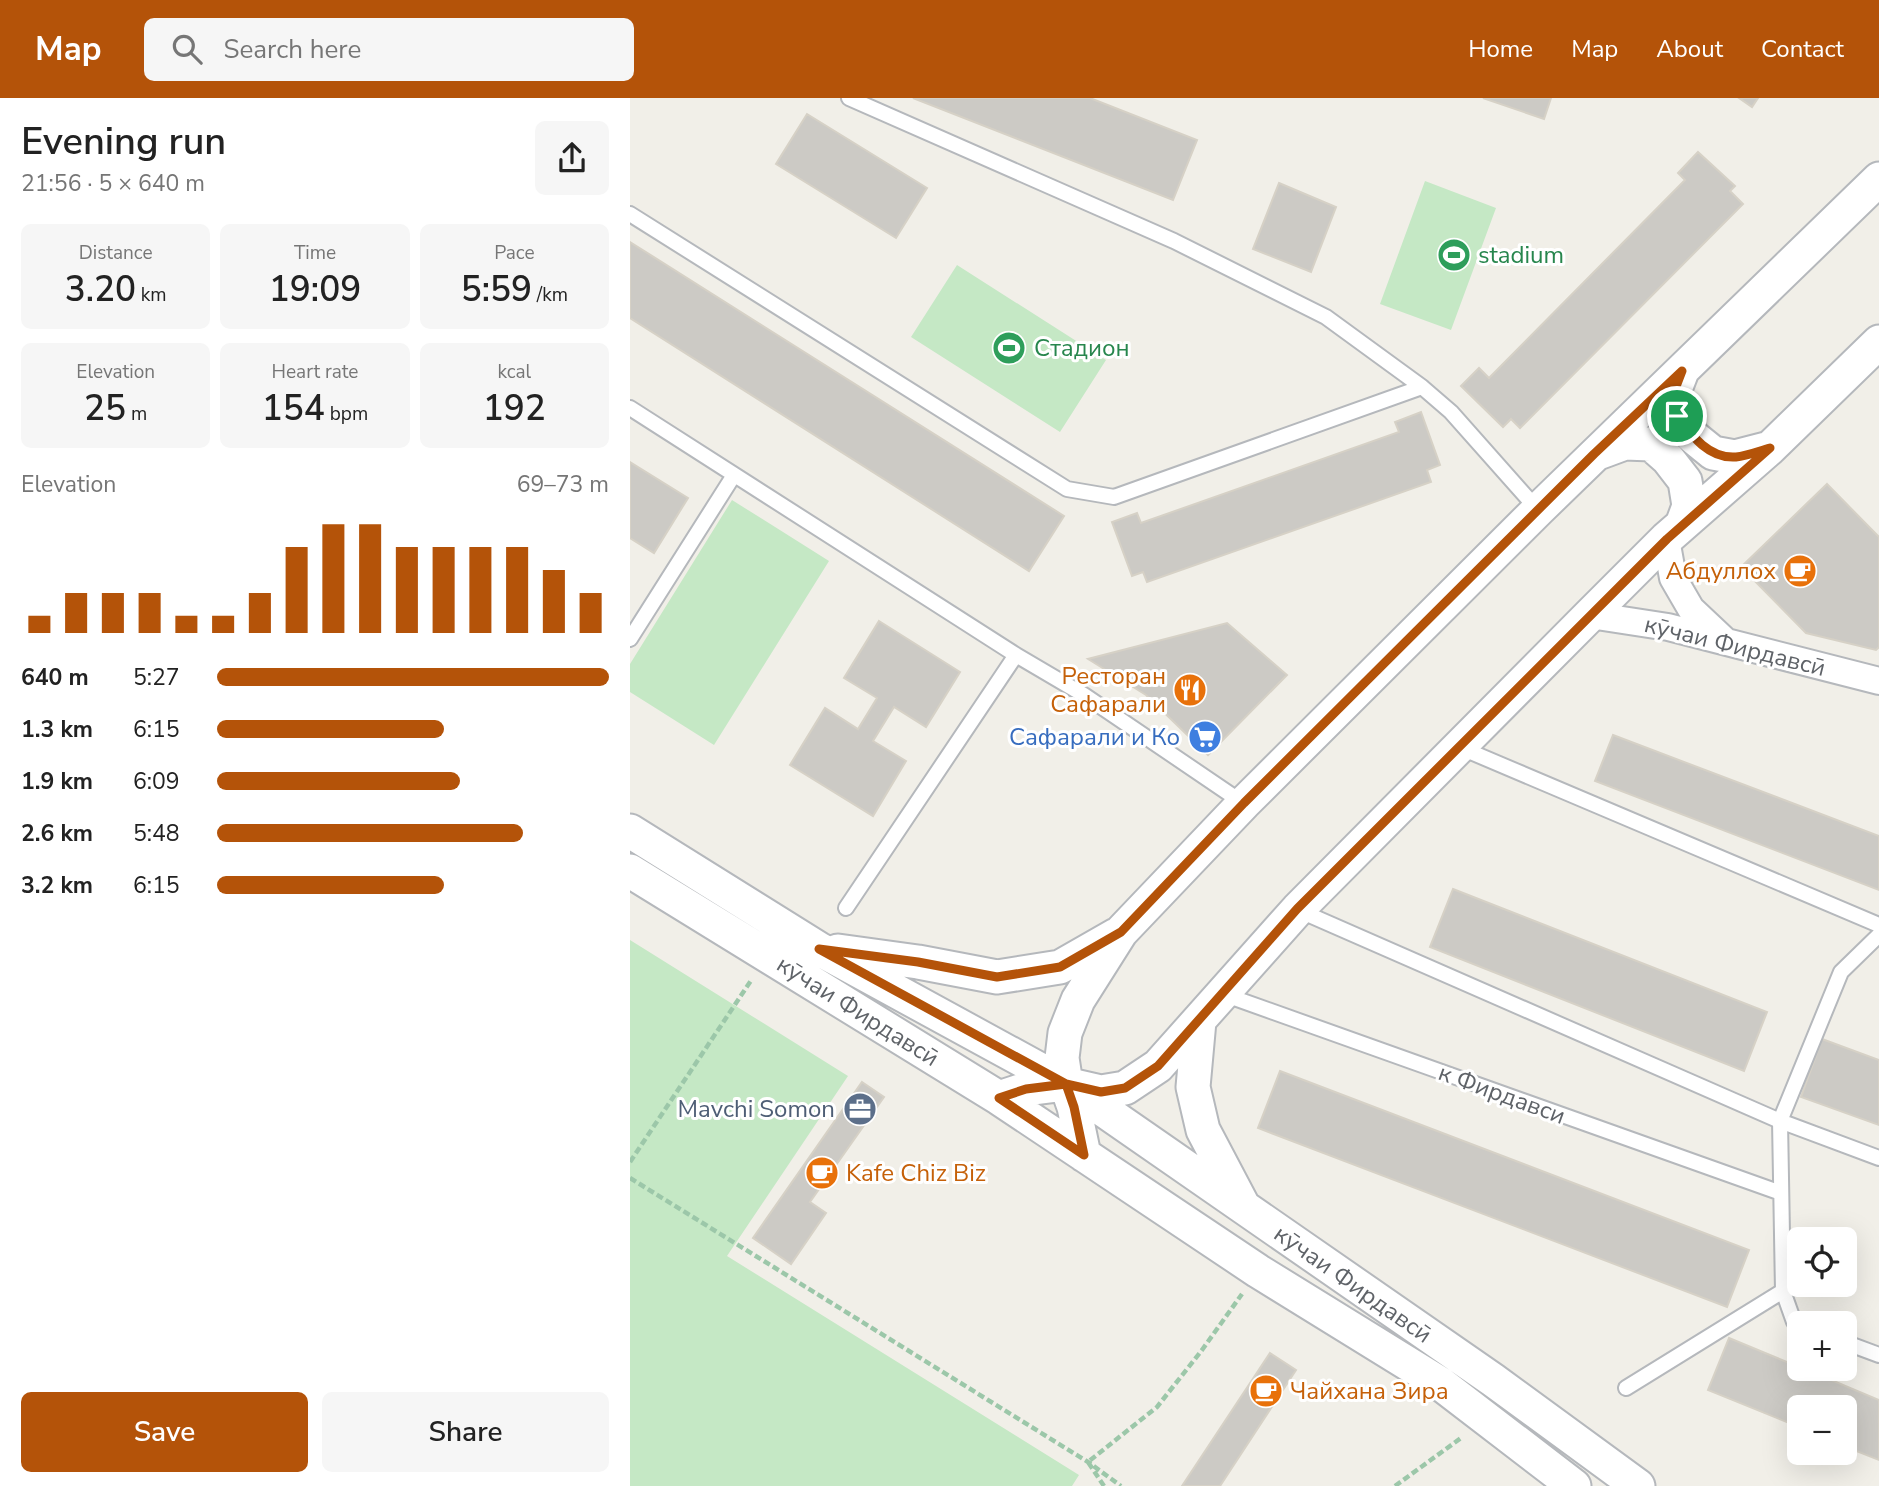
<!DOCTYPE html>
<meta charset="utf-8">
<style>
:root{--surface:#fff;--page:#f6f6f6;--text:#222;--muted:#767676;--accent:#b45309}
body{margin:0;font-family:"Nunito Sans",sans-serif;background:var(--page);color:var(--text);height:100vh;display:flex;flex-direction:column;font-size:26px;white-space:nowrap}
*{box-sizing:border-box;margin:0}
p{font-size:23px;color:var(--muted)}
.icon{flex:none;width:38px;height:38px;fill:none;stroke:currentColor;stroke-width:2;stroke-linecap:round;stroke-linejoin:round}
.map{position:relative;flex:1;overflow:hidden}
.side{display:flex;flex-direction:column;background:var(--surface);width:630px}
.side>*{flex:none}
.controls{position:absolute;left:1157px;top:1129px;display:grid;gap:14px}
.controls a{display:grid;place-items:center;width:70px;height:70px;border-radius:10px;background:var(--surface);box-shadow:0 7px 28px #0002;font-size:35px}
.pin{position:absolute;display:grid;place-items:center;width:60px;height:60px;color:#fff;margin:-30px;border:4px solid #fff;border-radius:50%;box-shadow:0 2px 7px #0007}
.round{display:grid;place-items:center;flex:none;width:74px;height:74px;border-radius:10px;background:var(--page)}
.headline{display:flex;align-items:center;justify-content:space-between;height:119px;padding:0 21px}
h1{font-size:38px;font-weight:600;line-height:52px}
.figures{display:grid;grid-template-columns:repeat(3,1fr);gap:10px;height:119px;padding:7px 21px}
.figures div{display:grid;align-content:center;border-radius:10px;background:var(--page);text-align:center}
.figures b{font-size:35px;font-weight:600}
.figures small{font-size:19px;font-weight:400}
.figures p{font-size:19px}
.chart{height:196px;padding:14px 21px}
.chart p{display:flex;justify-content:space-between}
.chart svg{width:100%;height:126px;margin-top:7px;stroke:var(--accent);stroke-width:6}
.primary-button{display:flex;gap:14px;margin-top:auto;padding:14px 21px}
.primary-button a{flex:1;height:80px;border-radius:10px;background:var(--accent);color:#fff;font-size:28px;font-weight:600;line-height:80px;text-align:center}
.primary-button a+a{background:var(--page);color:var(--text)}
ul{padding:0 21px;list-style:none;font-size:23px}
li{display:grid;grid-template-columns:112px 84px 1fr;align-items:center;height:52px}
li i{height:18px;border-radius:9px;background:var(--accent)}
header{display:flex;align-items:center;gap:42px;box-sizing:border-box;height:98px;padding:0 35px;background:var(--accent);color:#fff}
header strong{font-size:33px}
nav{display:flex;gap:38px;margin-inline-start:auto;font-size:24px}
.search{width:490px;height:63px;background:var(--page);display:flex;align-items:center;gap:18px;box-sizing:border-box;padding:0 24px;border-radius:10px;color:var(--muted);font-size:26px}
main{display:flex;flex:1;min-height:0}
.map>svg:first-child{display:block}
.green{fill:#c5e8c5}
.building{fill:#cccac5;stroke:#d6d1c6;stroke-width:2}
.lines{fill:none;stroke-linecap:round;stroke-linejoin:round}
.service-casing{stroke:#b5b8bc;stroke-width:18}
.minor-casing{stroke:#b5b8bc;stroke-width:30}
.tertiary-casing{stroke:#b5b8bc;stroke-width:37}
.path{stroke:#9cc7a9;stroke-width:4.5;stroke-dasharray:7 3.5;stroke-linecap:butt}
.service{stroke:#fff;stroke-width:14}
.minor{stroke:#fff;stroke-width:26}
.tertiary{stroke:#fff;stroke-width:33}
.route-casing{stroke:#fff;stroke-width:14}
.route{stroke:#b45309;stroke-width:9}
.labels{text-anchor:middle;stroke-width:6;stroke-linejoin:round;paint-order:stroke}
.leisure-label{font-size:24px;fill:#27864d;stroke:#fff;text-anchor:start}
.food-label{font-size:24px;fill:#c56008;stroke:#fff;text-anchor:end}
.street-label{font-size:24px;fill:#5f6368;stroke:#fff}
.shop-label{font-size:24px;fill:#366cbe;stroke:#fff;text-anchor:end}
.service-label{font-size:24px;fill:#4e5e75;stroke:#fff;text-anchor:end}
</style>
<header>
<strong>Map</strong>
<div class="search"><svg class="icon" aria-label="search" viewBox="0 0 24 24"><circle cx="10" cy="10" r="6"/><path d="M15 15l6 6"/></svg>Search here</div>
<nav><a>Home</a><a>Map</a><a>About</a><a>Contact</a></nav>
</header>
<main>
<section class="side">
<div class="headline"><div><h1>Evening run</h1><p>21:56 · 5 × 640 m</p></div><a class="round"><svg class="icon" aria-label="share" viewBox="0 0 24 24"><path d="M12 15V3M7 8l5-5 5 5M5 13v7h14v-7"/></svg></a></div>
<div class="figures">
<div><p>Distance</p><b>3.20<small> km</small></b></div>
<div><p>Time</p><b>19:09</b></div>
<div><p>Pace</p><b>5:59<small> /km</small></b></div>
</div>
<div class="figures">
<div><p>Elevation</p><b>25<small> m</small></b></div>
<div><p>Heart rate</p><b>154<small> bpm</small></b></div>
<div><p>kcal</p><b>192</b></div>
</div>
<div class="chart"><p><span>Elevation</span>69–73 m</p>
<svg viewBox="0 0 160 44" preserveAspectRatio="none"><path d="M5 44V38M15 44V30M25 44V30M35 44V30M45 44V38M55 44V38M65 44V30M75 44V14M85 44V6M95 44V6M105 44V14M115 44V14M125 44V14M135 44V14M145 44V22M155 44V30"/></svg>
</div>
<ul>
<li><b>640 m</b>5:27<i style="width:100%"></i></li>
<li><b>1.3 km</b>6:15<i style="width:58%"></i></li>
<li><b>1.9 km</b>6:09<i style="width:62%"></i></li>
<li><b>2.6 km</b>5:48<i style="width:78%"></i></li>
<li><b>3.2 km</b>6:15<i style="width:58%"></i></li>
</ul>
<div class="primary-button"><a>Save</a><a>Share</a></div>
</section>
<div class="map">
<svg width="1249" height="1388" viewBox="0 0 1249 1388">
<rect width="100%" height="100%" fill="#f1efe8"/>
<!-- green -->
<path class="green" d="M 795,83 L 866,110 L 821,232 L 750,206 Z
M 327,167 L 476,262 L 430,334 L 281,239 Z
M 102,402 L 199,463 L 84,647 L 0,594 L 0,566 Z
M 0,842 L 218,978 L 97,1158 L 449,1377 L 442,1388 L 0,1388 Z"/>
<!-- building -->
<path class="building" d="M 283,0 L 460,0 L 567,42 L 543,102 Z
M 853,0 L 921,0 L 914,21 Z
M 1109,0 L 1128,0 L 1122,9 Z
M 177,16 L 297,90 L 266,140 L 146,66 Z
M 1068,54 L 1105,88 L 1100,93 L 1113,106 L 890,330 L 881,321 L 873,329 L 831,288 L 849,270 L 859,280 L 1055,82 L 1048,75 Z
M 649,85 L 706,109 L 681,174 L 623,151 Z
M 0,144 L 434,418 L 399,473 L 0,220 Z
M 791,314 L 810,367 L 797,372 L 801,384 L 517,484 L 513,474 L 502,478 L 482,424 L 507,415 L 511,425 L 769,334 L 765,324 Z
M 0,364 L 58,400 L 24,455 L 0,440 Z
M 1197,386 L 1249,439 L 1249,549 L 1246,552 L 1176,535 L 1111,469 Z
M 249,523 L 330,574 L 296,629 L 264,609 L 243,643 L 276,663 L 243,718 L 160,667 L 195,610 L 228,631 L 247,600 L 214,580 Z
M 597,525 L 657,577 L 578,657 L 516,597 L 458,561 Z
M 983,637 L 1249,738 L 1249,792 L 965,683 Z
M 823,791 L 1137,914 L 1114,973 L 800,849 Z
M 1192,941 L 1249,962 L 1249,1027 L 1171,999 Z
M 650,973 L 1119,1152 L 1097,1209 L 628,1030 Z
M 232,984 L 254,999 L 180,1104 L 196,1115 L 161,1166 L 123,1140 Z
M 1099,1240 L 1169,1269 L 1169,1270 L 1173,1270 L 1249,1302 L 1249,1362 L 1214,1348 L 1214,1309 L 1169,1309 L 1169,1329 L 1078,1292 Z
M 640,1255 L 666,1272 L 590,1388 L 552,1388 Z"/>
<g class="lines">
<defs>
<path id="service" d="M 219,0 L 544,143 L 696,219 L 792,289 L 821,314 L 908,412
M 0,116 L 437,391 L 484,399 L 792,289
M 0,310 L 386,557 L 454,597 L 613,705
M 0,541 L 104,377
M 829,649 L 1249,827
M 216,810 L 386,557
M 668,812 L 1150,1023 L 1249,1060
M 593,896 L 1151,1095
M 1169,1226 L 1164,1224 L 1153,1193 L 1150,1023 L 1211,874 L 1249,837
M 1214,1244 L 1249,1257
M 996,1290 L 1153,1193"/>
<path id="minor" d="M 1036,441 L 1043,480 L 1061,511 L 1095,543
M 960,517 L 1038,529 L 1249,583"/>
<path id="tertiary" d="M 1052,273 L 1042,299 L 1047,318 L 1062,338 L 1083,355 L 1105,359 L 1140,350
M 968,355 L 995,345 L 1021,346 L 1038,361 L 1055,383 L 1059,408 L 1052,427
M 0,733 L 189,851 L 436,986 L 863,1282 L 1008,1388
M 0,773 L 369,1000 L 628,1173 L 811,1286 L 944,1388
M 208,853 L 288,864 L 367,879 L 430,869 L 486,837
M 569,923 L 563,989 L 573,1032 L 612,1106
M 369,1000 L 396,991 L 436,986 L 471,994 L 495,990 L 528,968 L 668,811 L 960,517 L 1036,441 L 1140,350 L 1249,244
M 454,1057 L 444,1009 L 436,986 L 432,960 L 435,935 L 448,902 L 491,834 L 614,705 L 908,412 L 1249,81"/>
</defs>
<!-- service casing -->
<use href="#service" class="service-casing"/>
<!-- minor casing -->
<use href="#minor" class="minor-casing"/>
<!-- tertiary casing -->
<use href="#tertiary" class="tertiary-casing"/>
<!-- path -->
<path class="path" d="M 0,1064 L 122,881
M 0,1080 L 458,1364 L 491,1388
M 474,1388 L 458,1364 L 527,1309 L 572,1252 L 612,1196
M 765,1388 L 831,1340"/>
<!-- service -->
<use href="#service" class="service"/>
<!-- minor -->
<use href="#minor" class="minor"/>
<!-- tertiary -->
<use href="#tertiary" class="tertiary"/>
</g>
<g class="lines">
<defs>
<path id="route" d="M 1047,318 L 1042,299 L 1052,273 L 964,356 L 614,705 L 491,834 L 430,869 L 367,879 L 288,864 L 189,851 L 436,986 L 444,1009 L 454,1057 L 369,1000 L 396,991 L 436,986 L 471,994 L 495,990 L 528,968 L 667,811 L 1037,441 L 1140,350 C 1129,353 1117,358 1106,359 C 1079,361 1062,338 1047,318"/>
</defs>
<!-- route casing -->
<use href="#route" class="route-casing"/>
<!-- route -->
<use href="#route" class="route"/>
</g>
<!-- icons -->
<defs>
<symbol id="stadium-disc" viewBox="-11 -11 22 22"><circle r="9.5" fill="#2e9e5b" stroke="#fff"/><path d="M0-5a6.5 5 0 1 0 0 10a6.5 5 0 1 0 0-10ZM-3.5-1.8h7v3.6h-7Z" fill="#fff"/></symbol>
<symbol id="cafe-disc" viewBox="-11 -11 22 22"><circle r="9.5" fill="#e8710a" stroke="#fff"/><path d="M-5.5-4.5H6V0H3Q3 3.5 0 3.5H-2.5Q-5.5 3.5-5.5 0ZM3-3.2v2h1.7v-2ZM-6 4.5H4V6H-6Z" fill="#fff"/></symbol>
<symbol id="restaurant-disc" viewBox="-11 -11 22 22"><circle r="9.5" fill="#e8710a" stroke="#fff"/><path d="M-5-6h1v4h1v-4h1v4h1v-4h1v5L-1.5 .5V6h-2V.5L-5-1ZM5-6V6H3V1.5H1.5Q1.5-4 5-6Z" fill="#fff"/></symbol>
<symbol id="supermarket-disc" viewBox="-11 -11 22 22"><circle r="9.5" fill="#3f7fe0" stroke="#fff"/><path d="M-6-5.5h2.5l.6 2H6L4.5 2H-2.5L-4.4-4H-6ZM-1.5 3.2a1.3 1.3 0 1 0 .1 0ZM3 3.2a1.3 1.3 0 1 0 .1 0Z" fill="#fff"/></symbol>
<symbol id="office-disc" viewBox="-11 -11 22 22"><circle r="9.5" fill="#5c6f8a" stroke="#fff"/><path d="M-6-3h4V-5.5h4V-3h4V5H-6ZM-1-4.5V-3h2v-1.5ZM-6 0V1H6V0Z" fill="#fff"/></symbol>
</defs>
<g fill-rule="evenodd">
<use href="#stadium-disc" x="805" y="138" width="38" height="38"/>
<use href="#stadium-disc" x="360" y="231" width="38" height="38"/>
<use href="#cafe-disc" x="1151" y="454" width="38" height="38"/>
<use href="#restaurant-disc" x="541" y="573" width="38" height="38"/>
<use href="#supermarket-disc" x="556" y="620" width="38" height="38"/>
<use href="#office-disc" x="211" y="992" width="38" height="38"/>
<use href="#cafe-disc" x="173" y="1056" width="38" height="38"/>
<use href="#cafe-disc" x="617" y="1274" width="38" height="38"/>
</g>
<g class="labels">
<!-- leisure labels -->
<g class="leisure-label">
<text x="848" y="165">stadium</text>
<text x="404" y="258">Стадион</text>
</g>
<!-- food labels -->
<g class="food-label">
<text x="1146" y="481">Абдуллох</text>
<text x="536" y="586">Ресторан<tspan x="536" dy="28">Сафарали</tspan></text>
<text x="216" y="1083" text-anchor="start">Kafe Chiz Biz</text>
<text x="660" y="1301" text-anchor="start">Чайхана Зира</text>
</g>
<!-- street labels -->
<g class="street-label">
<text transform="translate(1105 548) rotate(14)" y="8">кӯчаи Фирдавсӣ</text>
<text transform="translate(228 913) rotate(32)" y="8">кӯчаи Фирдавсӣ</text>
<text transform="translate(872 996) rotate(20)" y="8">к Фирдавси</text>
<text transform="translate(723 1186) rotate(35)" y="8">кӯчаи Фирдавсӣ</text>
</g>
<!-- shop labels -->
<g class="shop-label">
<text x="550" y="647">Сафарали и Ко</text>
</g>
<!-- service labels -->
<g class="service-label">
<text x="205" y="1019">Mavchi Somon</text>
</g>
</g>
</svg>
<div class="controls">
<a><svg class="icon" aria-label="locate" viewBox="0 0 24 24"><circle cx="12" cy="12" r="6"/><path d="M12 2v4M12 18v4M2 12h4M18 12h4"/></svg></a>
<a>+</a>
<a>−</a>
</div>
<div class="pin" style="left:1047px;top:318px;background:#1e9e55"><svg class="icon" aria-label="arrive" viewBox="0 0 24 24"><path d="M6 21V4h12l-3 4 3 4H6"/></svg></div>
</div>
</main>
